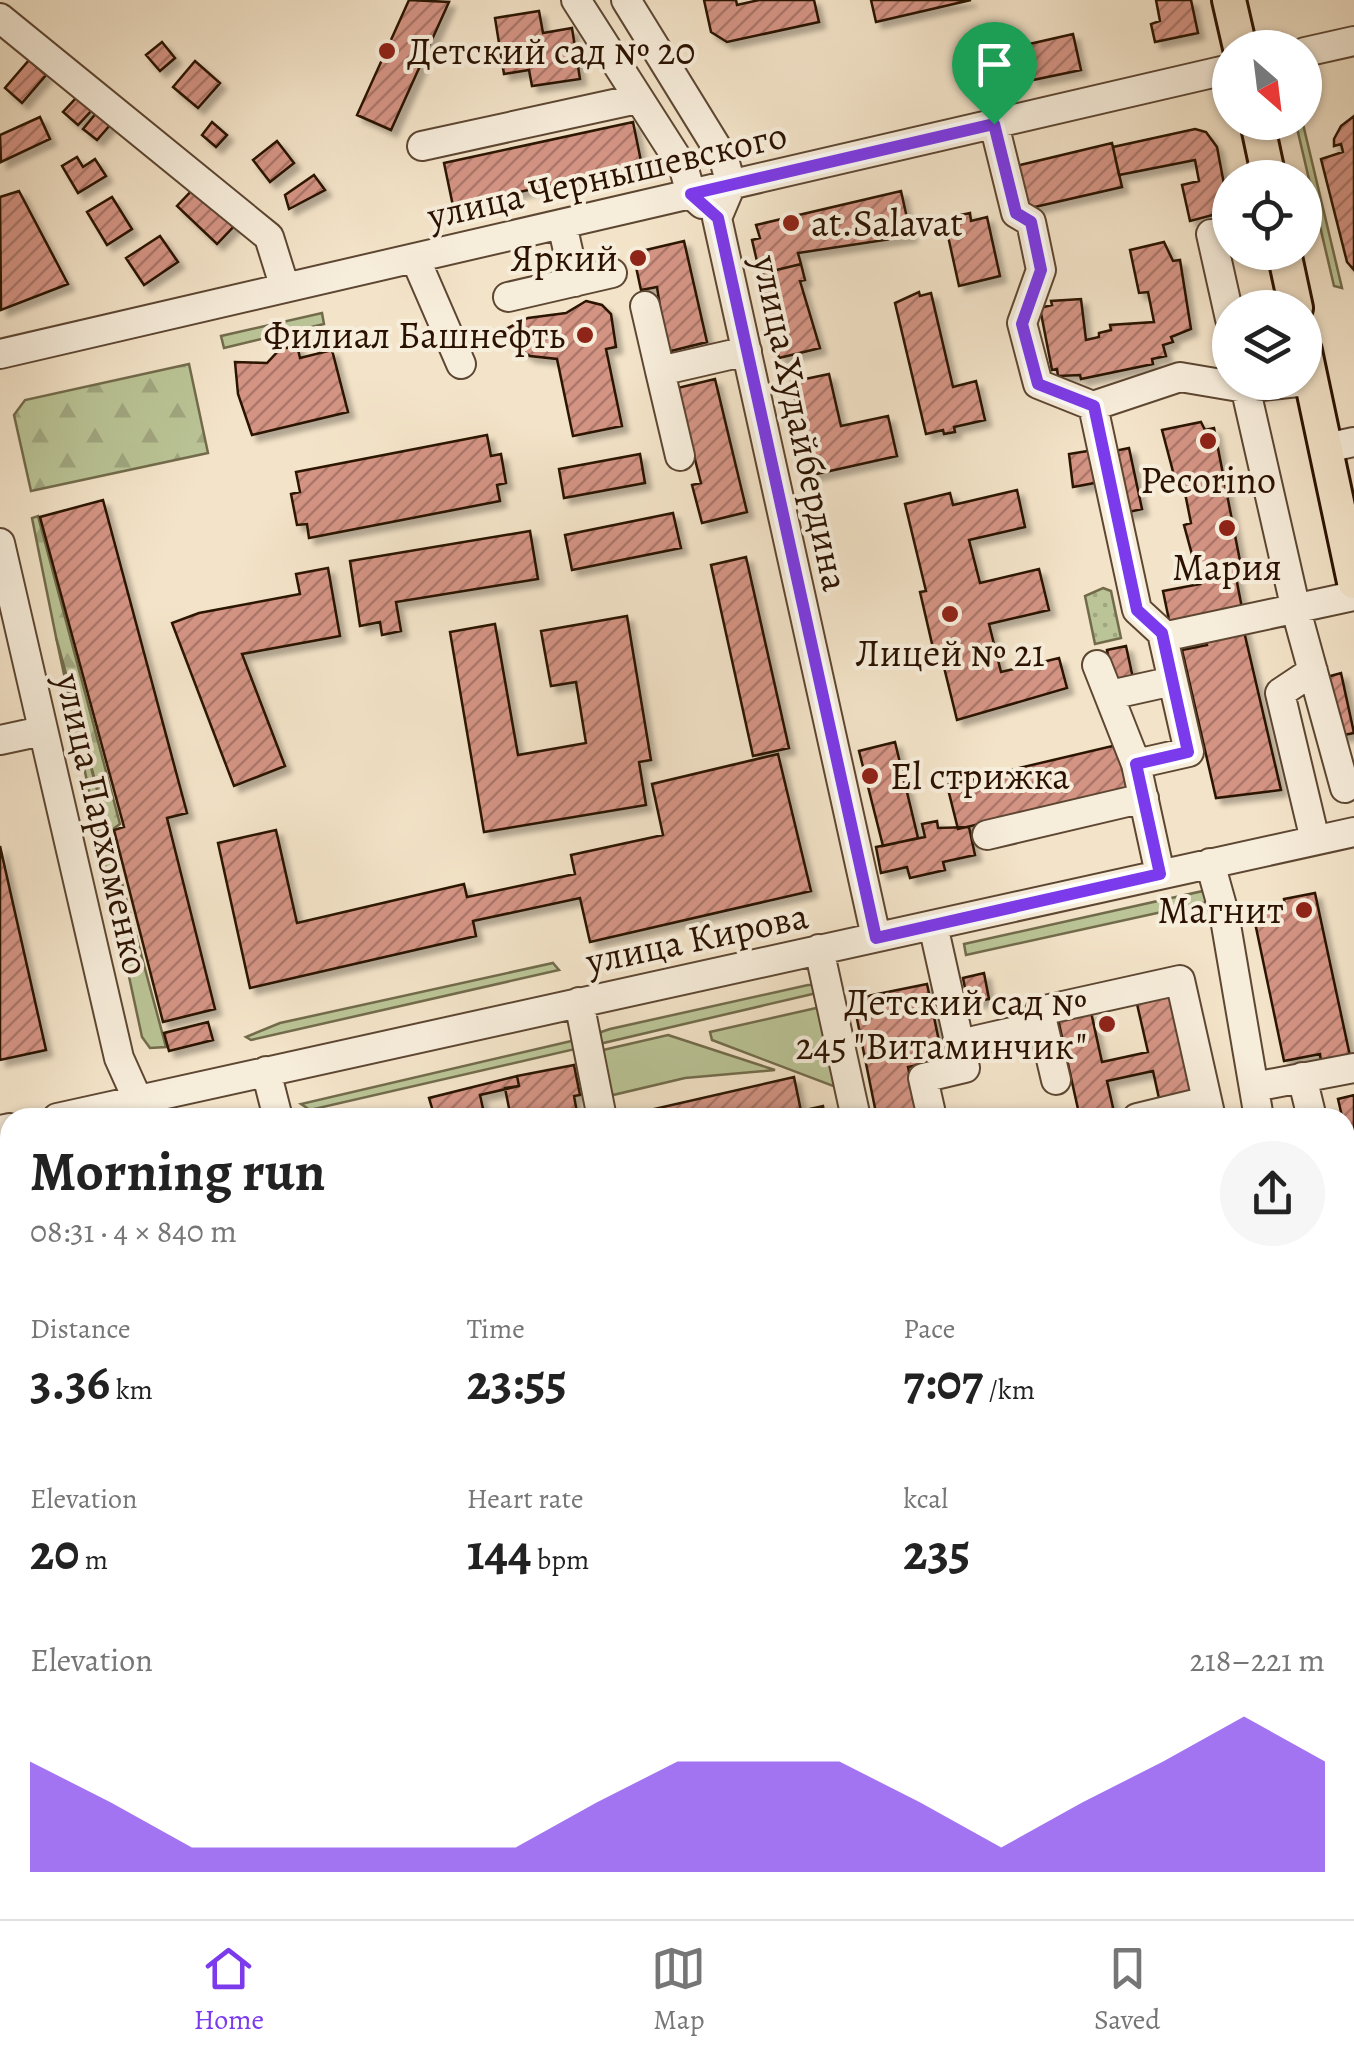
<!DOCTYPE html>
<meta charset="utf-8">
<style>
:root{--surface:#fff;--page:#f6f6f6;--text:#222;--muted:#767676;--line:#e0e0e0;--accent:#7c3aed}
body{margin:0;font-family:Alegreya,serif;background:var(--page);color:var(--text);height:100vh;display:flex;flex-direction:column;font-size:38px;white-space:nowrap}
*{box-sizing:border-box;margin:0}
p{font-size:32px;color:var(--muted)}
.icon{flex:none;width:55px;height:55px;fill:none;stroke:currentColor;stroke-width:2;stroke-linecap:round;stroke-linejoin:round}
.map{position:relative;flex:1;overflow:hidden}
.drawer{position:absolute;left:0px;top:1108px;width:1355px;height:812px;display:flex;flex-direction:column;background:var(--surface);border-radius:30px 30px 0 0;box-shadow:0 2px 8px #0004}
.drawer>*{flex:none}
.needle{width:65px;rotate:152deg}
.buttons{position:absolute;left:1212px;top:30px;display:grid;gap:20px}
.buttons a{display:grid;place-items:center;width:110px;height:110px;border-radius:50%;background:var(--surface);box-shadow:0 2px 8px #0004;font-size:50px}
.pin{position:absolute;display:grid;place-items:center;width:85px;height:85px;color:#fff;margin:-102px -42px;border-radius:50% 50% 50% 0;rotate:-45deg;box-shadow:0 0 10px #0007}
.pin .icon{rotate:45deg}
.round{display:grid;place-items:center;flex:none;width:105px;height:105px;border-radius:52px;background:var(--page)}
.head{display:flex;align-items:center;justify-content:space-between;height:170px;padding:0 30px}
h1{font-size:55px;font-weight:600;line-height:75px}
.metrics{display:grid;grid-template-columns:repeat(3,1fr);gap:15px;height:170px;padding:10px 30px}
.metrics div{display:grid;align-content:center}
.metrics b{font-size:50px;font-weight:600}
.metrics small{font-size:28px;font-weight:400}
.metrics p{font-size:28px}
.chart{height:280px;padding:20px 30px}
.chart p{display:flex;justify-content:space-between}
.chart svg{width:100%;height:180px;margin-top:10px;fill:var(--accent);opacity:.7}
.tab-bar{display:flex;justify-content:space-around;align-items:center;height:140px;border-top:2px solid var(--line);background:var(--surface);font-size:28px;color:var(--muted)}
.tab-bar a{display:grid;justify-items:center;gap:5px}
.tab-bar .on{color:var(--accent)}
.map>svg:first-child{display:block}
.green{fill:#bac496;stroke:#726b4b;stroke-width:2.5}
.forest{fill:url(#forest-firs);stroke:#726b4b;stroke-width:2.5}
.park{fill:url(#park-dots);stroke:#726b4b;stroke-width:2.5}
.building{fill:url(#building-hatch);stroke:#2b1200;stroke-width:2.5;filter:url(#shadow)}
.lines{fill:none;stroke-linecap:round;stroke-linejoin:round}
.minor-casing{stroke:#5d4632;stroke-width:32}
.major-casing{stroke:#2b1200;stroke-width:38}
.minor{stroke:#f7eddb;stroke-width:28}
.major{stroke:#f3e3c8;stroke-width:32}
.route-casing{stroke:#fff;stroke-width:20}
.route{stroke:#7c3aed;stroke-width:12}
.poi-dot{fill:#8f2418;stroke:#f7eddb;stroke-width:4}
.labels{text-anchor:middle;stroke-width:8;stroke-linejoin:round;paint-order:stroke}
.poi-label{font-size:38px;fill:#2b1200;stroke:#f7eddb;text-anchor:end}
.street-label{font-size:38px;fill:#2b1200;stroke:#f7eddb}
</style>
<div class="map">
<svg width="1354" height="1919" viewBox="0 0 1354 1919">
<defs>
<pattern id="forest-firs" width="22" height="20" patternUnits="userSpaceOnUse" patternTransform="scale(2.5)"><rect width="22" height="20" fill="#bac496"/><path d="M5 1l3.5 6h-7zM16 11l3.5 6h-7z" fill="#a0a780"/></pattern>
<pattern id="park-dots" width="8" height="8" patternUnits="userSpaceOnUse" patternTransform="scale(2.5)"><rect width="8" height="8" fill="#bac496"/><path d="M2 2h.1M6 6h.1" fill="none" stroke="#a0a780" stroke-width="1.8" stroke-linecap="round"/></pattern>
<pattern id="building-hatch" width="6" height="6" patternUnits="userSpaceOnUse" patternTransform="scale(2.5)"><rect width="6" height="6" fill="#d49484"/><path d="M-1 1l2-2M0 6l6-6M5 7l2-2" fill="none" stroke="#ac776a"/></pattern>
<filter id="shadow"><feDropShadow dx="6" dy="6" stdDeviation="2.5" flood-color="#0004"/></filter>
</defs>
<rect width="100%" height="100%" fill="#f3e3c8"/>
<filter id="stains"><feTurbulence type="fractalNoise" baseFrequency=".002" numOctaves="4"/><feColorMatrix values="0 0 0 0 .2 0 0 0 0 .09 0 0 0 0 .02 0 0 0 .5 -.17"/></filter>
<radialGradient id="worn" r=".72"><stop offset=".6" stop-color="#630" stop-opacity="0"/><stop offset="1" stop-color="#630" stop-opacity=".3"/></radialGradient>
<!-- green -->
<path class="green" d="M 1303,124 L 1342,288 L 1334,286 L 1297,128 Z
M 322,313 L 324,324 L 224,348 L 221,336 Z
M 56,637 L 166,1047 L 150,1048 L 142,1037 Z
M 1203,891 L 1212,901 L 966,955 L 964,944 Z
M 553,963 L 559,970 L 251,1040 L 246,1037 L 280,1023 Z
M 808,985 L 819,985 L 821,992 L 599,1044 L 601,1032 L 610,1029 Z
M 825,1006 L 849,1092 L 712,1040 L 710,1032 Z
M 668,1035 L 775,1070 L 685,1078 L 613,1095 L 606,1086 L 603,1050 Z
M 580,1039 L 584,1047 L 310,1110 L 301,1104 Z"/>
<!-- forest -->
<path class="forest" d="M 189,364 L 208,453 L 31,491 L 14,415 L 25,400 Z
M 38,516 L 120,824 L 109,832 L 56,637 L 32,518 Z"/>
<!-- park -->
<path class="park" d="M 1103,588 L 1111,591 L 1121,638 L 1095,644 L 1085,596 Z"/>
<!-- building -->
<path class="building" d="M 409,0 L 449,2 L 391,130 L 357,115 Z
M 704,0 L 736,0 L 737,5 L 759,0 L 814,0 L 819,22 L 727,42 L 711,32 Z
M 871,0 L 971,0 L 876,22 Z
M 1156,0 L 1191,0 L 1198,33 L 1155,42 L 1151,24 L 1160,21 Z
M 539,11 L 543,33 L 572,28 L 580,79 L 532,86 L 529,70 L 504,74 L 495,18 Z
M 1073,34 L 1081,70 L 1033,80 L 1025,45 Z
M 162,42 L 175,58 L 160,71 L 146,55 Z
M 29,60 L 46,75 L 22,103 L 5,88 Z
M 195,61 L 220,83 L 198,108 L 173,87 Z
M 77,97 L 92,110 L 78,125 L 63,112 Z
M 97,112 L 111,124 L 97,140 L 83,129 Z
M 1354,116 L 1354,270 L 1347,262 L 1321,159 L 1343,152 L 1341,144 L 1334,146 L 1334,139 L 1341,126 Z
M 40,117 L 50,139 L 1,162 L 0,135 Z
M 212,122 L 227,135 L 216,147 L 202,135 Z
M 633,122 L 642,166 L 453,206 L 444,163 Z
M 1195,129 L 1206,132 L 1217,147 L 1227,200 L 1213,215 L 1190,221 L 1182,185 L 1199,181 L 1195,160 L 1119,175 L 1113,147 Z
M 277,141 L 294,163 L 270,182 L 253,160 Z
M 1112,143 L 1122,187 L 1026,209 L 1016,166 Z
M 77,157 L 83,167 L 95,159 L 106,176 L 78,193 L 62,166 Z
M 314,175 L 325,190 L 289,209 L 285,195 Z
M 197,185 L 237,223 L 217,244 L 177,206 Z
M 19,191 L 68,284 L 1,310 L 0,197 Z
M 901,191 L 911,236 L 798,253 L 801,264 L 760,274 L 752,240 L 760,238 L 756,225 Z
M 112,197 L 132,229 L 107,245 L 87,212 Z
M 970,213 L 971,221 L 987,217 L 1000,276 L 959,286 L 946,227 L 958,224 L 956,216 Z
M 160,236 L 178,262 L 144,285 L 126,258 Z
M 684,241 L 707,342 L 667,352 L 657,287 L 641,290 L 633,253 Z
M 1164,242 L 1173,261 L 1180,260 L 1191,329 L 1171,337 L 1173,342 L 1163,345 L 1166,356 L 1152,359 L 1153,364 L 1081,379 L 1080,375 L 1058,376 L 1057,369 L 1052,370 L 1040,308 L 1052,305 L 1051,301 L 1081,299 L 1086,340 L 1099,337 L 1099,333 L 1111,330 L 1110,325 L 1154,322 L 1148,292 L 1139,293 L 1130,250 Z
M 801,264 L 805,280 L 800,281 L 820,348 L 779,358 L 760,274 Z
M 919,292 L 920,296 L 931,293 L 953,387 L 976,381 L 985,420 L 954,427 L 955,432 L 944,434 L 943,430 L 926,434 L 895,303 Z
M 586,301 L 602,305 L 611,314 L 616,347 L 606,349 L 622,426 L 573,436 L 557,359 L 530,356 L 496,334 L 528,318 L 566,313 Z
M 297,345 L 300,358 L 332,350 L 348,412 L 252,435 L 238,394 L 235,362 L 267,363 L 279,350 Z
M 829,374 L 841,426 L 888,416 L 897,456 L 812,475 L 791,382 Z
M 715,379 L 747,512 L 702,523 L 692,485 L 701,483 L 686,424 L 669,390 Z
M 1201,422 L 1205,430 L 1214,428 L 1241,566 L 1234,567 L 1242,608 L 1170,625 L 1163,591 L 1200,584 L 1184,525 L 1191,523 L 1182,478 L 1175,479 L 1162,430 Z
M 487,435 L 491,456 L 501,454 L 506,483 L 497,485 L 500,501 L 309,538 L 307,524 L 297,525 L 291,494 L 300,492 L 296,472 Z
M 1129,448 L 1142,509 L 1124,513 L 1110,452 Z
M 1094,450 L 1100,482 L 1073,487 L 1069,454 Z
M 640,454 L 645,483 L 564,498 L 559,469 Z
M 1017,490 L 1025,527 L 969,540 L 980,583 L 1039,569 L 1049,610 L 989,624 L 1001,672 L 1059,658 L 1067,688 L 957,720 L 939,647 L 933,648 L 920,592 L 926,591 L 905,504 L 950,493 L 953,505 Z
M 103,500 L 187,813 L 167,818 L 215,1009 L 163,1022 L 114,830 L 124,827 L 40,517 Z
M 673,513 L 681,548 L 572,570 L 565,535 Z
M 530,531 L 538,579 L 396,602 L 401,631 L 382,635 L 380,622 L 360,626 L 350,561 Z
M 746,557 L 789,748 L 753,756 L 711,565 Z
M 328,568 L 340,636 L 242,654 L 285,766 L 234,786 L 172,623 L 199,613 L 300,594 L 296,574 Z
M 627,616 L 651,760 L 639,762 L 646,805 L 484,832 L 450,632 L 495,624 L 518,755 L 586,743 L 576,682 L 551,686 L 541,631 Z
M 1243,627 L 1281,790 L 1216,798 L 1182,650 L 1207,645 L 1205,635 Z
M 1126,646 L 1134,683 L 1114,688 L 1107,650 Z
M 1341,673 L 1354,733 L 1339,736 L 1327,677 Z
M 895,742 L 918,838 L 883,846 L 859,751 Z
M 1121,744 L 1131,789 L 958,829 L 947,785 Z
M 778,754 L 811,891 L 590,942 L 580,898 L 473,921 L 476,936 L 250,988 L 218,843 L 276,830 L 297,923 L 464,884 L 467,897 L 575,874 L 571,855 L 663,835 L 652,784 Z
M 937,821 L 938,828 L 969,827 L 975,855 L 943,862 L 945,870 L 910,878 L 907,867 L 881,873 L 876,847 L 925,837 L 922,824 Z
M 0,846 L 46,1050 L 0,1060 Z
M 1315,893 L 1350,1056 L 1321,1062 L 1320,1054 L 1284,1061 L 1253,913 L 1285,907 L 1284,899 Z
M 984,973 L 989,999 L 968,1003 L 963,978 Z
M 927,984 L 943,1060 L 908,1067 L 919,1118 L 877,1118 L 853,999 Z
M 1172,996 L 1193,1095 L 1160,1103 L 1153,1071 L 1107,1081 L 1114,1112 L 1080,1118 L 1058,1019 L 1091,1012 L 1102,1062 L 1148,1052 L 1137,1004 Z
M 208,1022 L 213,1040 L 169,1051 L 164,1033 Z
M 574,1065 L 580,1095 L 574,1096 L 578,1118 L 511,1118 L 505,1088 L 519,1086 L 517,1076 Z
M 517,1076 L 519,1086 L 480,1095 L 485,1118 L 435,1118 L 429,1098 Z
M 794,1077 L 801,1111 L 823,1106 L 825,1118 L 615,1118 Z
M 1354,1095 L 1354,1169 L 1338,1099 Z
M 10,1183 L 10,1247 L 0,1249 L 0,1185 Z
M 1354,1519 L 1354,1555 L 1345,1557 L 1345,1521 Z
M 1354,1646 L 1354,1684 L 1345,1686 L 1345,1648 Z
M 10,1659 L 10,1711 L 2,1713 L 0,1662 Z
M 1354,1729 L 1354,1769 L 1345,1771 L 1345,1731 Z
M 130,1910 L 162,1910 L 164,1919 L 91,1919 Z
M 199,1910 L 344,1910 L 313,1919 L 201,1919 Z
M 470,1910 L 509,1910 L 511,1919 L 472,1919 Z
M 592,1910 L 628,1910 L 630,1919 L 595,1919 Z
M 707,1910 L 746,1910 L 748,1919 L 709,1919 Z
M 828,1910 L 866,1910 L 868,1919 L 830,1919 Z
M 1217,1910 L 1258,1910 L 1260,1919 L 1219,1919 Z"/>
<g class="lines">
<defs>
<path id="minor" d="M 576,0 L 684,169 L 691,194 L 702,204
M 626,0 L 724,159 L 731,185 L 717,218 L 876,937
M 0,18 L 269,237 L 285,288
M 1305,52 L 1354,41
M 994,124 L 1016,213 L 1031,222 L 1041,270 L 1022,323 L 1038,384 L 1093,406 L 1137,610 L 1162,633 L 1189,752 L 1136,764
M 422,146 L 637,99
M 562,224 L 575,282
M 1211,234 L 1230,319
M 415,258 L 461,364
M 508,297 L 612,273
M 645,306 L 660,371 L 747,351
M 0,354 L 1230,69
M 660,371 L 680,456
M 1244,382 L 1296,610 L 1345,788
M 1093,406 L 1180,377 L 1245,388 L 1298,382
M 1326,448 L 1354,442
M 0,543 L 119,1058 L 145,1116
M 1163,637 L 1354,596
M 1097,665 L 1136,764 L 1160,874
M 1313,671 L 1280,693 L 1315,840
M 1110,695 L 1173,681
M 0,740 L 42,731
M 987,835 L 1144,798
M 1210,863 L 1224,913 L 1259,1118
M 819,949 L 856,1118
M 579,1002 L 602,1118
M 1043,1025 L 1040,1011 L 1180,980 L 1211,1118
M 960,1044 L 1043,1025 L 1056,1080
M 266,1071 L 278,1118
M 1302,1077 L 1312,1118
M 1254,1087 L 1354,1068
M 57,1118 L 1354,832
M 932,1118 L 923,1078 L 965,1068 L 933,925
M 1137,1118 L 1207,1101
M 0,1130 L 10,1128
M 1345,1262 L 1354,1302
M 0,1269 L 10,1266
M 0,1413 L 10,1410
M 1345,1497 L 1354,1497
M 1345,1591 L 1354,1589
M 1345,1700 L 1354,1698
M 0,1795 L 10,1792
M 0,1900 L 10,1898
M 173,1910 L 175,1919
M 448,1910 L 451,1919
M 532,1910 L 534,1919
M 641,1910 L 643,1919
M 688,1910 L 690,1919
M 881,1910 L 882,1914 L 909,1910
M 1269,1910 L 1271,1919
M 316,1919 L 346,1912"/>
<path id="major" d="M 1229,0 L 1240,48
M 1257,122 L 1269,178
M 1284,252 L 1296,308
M 1305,351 L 1354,582"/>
</defs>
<!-- minor casing -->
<use href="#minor" class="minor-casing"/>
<!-- major casing -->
<use href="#major" class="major-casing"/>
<!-- minor -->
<use href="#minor" class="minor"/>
<!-- major -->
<use href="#major" class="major"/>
</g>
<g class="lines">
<defs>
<path id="route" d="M 994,124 L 1016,213 L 1031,222 L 1041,270 L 1022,324 L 1038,384 L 1094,406 L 1137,610 L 1162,633 L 1188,752 L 1136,764 L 1160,874 L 876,938 L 718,218 L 691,194 Z"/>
</defs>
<!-- route casing -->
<use href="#route" class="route-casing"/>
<!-- route -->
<use href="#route" class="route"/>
</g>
<!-- markers -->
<g class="poi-dot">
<circle cx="387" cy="51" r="10"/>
<circle cx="791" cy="223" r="10"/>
<circle cx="638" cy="258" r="10"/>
<circle cx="585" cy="335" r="10"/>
<circle cx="1208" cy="441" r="10"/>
<circle cx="1227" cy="528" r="10"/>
<circle cx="950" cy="614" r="10"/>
<circle cx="870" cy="776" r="10"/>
<circle cx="1304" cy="910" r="10"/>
<circle cx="1107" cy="1024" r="10"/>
</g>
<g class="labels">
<!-- poi labels -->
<g class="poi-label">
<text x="407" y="64" text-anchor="start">Детский сад № 20</text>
<text x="811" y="236" text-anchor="start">at.Salavat</text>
<text x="618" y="271">Яркий</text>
<text x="565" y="348">Филиал Башнефть</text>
<text x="1208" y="493" text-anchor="middle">Pecorino</text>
<text x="1227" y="580" text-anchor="middle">Мария</text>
<text x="950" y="666" text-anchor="middle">Лицей № 21</text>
<text x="890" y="789" text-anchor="start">El стрижка</text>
<text x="1284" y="923">Магнит</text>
<text x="1087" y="1015">Детский сад №<tspan x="1087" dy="44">245 "Витаминчик"</tspan></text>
</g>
<!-- street labels -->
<g class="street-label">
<text transform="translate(607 175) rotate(-13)" y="13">улица Чернышевского</text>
<text transform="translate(801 423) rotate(78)" y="13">улица Худайбердина</text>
<text transform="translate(103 824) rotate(77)" y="13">улица Пархоменко</text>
<text transform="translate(697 938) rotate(-12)" y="13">улица Кирова</text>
</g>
</g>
<rect width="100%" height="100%" filter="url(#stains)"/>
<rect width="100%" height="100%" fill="url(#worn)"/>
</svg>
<div class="buttons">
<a><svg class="needle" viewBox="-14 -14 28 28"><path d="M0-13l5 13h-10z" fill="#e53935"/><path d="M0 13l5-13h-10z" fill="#767676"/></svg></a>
<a><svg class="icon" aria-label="locate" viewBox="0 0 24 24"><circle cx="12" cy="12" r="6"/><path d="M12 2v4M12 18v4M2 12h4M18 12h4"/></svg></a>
<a><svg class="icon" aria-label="layers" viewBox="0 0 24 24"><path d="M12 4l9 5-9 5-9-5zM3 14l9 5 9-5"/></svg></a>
</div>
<div class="pin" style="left:994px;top:124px;background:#1e9e55"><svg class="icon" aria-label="arrive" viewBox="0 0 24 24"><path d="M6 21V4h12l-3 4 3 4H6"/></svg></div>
<section class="drawer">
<div class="head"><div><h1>Morning run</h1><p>08:31 · 4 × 840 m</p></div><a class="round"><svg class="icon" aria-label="share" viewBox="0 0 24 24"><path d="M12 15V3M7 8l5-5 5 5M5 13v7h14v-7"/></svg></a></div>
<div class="metrics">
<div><p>Distance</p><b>3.36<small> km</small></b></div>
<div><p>Time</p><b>23:55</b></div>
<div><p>Pace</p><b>7:07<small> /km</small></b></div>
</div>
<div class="metrics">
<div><p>Elevation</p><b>20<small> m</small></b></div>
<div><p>Heart rate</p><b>144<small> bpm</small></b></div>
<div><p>kcal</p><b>235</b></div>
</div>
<div class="chart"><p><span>Elevation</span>218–221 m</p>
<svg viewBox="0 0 160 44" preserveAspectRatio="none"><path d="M0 44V17L10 27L20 38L30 38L40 38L50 38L60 38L70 27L80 17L90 17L100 17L110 27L120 38L130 27L140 17L150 6L160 17V44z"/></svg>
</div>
</section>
</div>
<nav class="tab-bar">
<a class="on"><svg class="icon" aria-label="home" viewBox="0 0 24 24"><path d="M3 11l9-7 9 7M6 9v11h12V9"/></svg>Home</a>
<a><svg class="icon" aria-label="map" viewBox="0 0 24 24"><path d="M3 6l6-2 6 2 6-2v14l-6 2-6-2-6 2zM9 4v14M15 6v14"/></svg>Map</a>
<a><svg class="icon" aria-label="saved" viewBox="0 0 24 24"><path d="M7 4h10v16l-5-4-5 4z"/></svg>Saved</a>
</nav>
